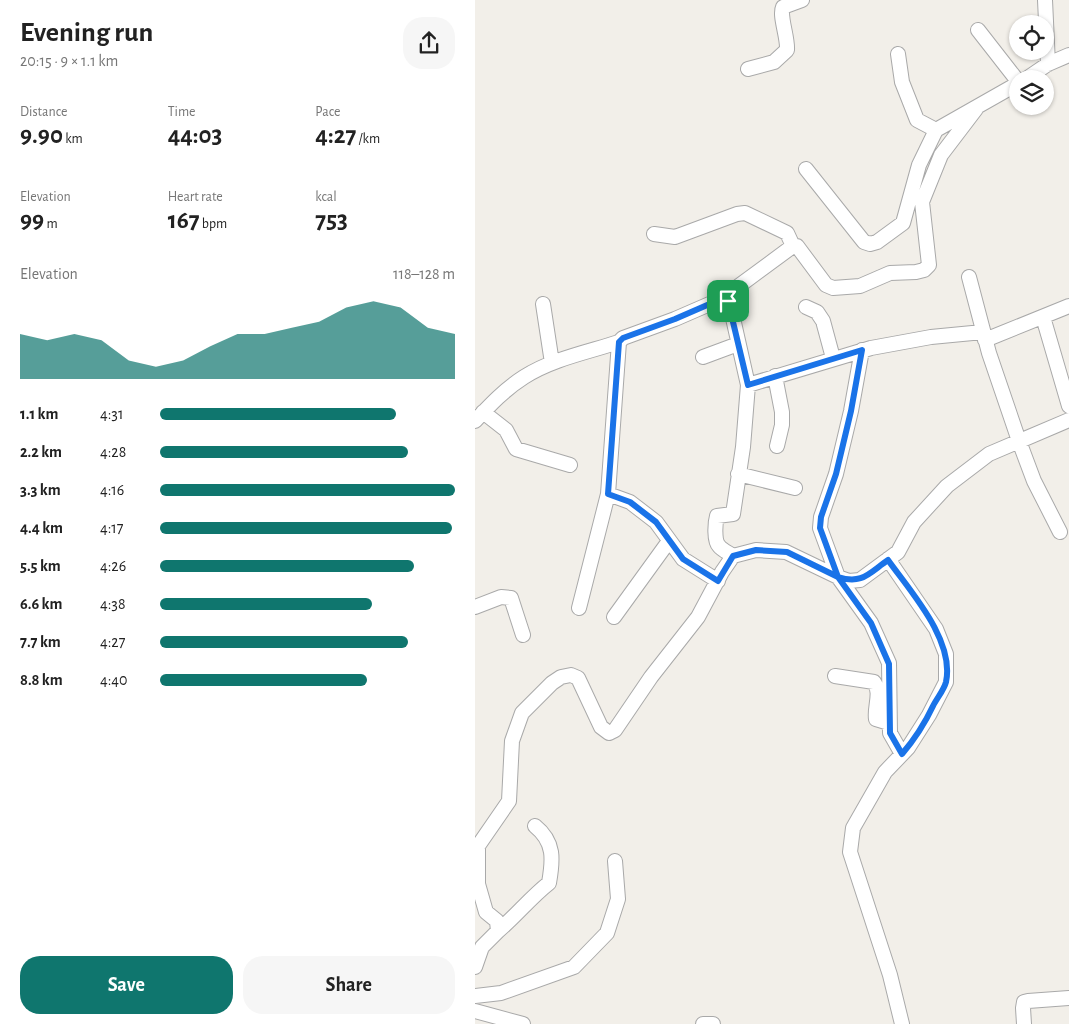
<!DOCTYPE html>
<meta charset="utf-8">
<style>
:root{--surface:#fff;--page:#f6f6f6;--text:#222;--muted:#767676;--accent:#0f766e}
body{margin:0;font-family:"Alegreya Sans",sans-serif;background:var(--page);color:var(--text);height:100vh;display:flex;flex-direction:column;font-size:19px;white-space:nowrap}
*{box-sizing:border-box;margin:0}
p{font-size:16px;color:var(--muted)}
.icon{flex:none;width:28px;height:28px;fill:none;stroke:currentColor;stroke-width:2;stroke-linecap:round;stroke-linejoin:round}
.map{position:relative;flex:1;overflow:hidden}
.panel{display:flex;flex-direction:column;background:var(--surface);width:475px}
.panel>*{flex:none}
.buttons{position:absolute;left:534px;top:15px;display:grid;gap:10px}
.buttons a{display:grid;place-items:center;width:45px;height:45px;border-radius:50%;background:var(--surface);box-shadow:0 1px 4px #0004;font-size:25px}
.pin{position:absolute;display:grid;place-items:center;width:42px;height:42px;color:#fff;margin:-21px;border-radius:10px;box-shadow:0 2px 8px #0006}
.round{display:grid;place-items:center;flex:none;width:52px;height:52px;border-radius:20px;background:var(--page)}
.summary{display:flex;align-items:center;justify-content:space-between;height:85px;padding:0 20px}
h1{font-size:28px;font-weight:600;line-height:38px}
.metrics{display:grid;grid-template-columns:repeat(3,1fr);gap:8px;height:85px;padding:5px 20px}
.metrics div{display:grid;align-content:center}
.metrics b{font-size:25px;font-weight:600}
.metrics small{font-size:14px;font-weight:400}
.metrics p{font-size:14px}
.chart{height:140px;padding:10px 20px}
.chart p{display:flex;justify-content:space-between}
.chart svg{width:100%;height:90px;margin-top:5px;fill:var(--accent);opacity:.7}
.cta{display:flex;gap:10px;margin-top:auto;padding:10px 20px}
.cta a{flex:1;height:58px;border-radius:20px;background:var(--accent);color:#fff;font-size:20px;font-weight:600;line-height:58px;text-align:center}
.cta a+a{background:var(--page);color:var(--text)}
ul{padding:0 20px;list-style:none;font-size:16px}
li{display:grid;grid-template-columns:80px 60px 1fr;align-items:center;height:38px}
li i{height:12px;border-radius:6px;background:var(--accent)}
main{display:flex;flex:1;min-height:0}
.map>svg:first-child{display:block}
.lines{fill:none;stroke-linecap:round;stroke-linejoin:round}
.minor-casing{stroke:#a9a9a9;stroke-width:16}
.minor{stroke:#fff;stroke-width:14}
.route-casing{stroke:#fff;stroke-width:10}
.route{stroke:#1a73e8;stroke-width:6}
</style>
<main>
<section class="panel">
<div class="summary"><div><h1>Evening run</h1><p>20:15 · 9 × 1.1 km</p></div><a class="round"><svg class="icon" aria-label="share" viewBox="0 0 24 24"><path d="M12 15V3M7 8l5-5 5 5M5 13v7h14v-7"/></svg></a></div>
<div class="metrics">
<div><p>Distance</p><b>9.90<small> km</small></b></div>
<div><p>Time</p><b>44:03</b></div>
<div><p>Pace</p><b>4:27<small> /km</small></b></div>
</div>
<div class="metrics">
<div><p>Elevation</p><b>99<small> m</small></b></div>
<div><p>Heart rate</p><b>167<small> bpm</small></b></div>
<div><p>kcal</p><b>753</b></div>
</div>
<div class="chart"><p><span>Elevation</span>118–128 m</p>
<svg viewBox="0 0 160 44" preserveAspectRatio="none"><path d="M0 44V22L10 25L20 22L30 25L40 35L50 38L60 35L70 28L80 22L90 22L100 19L110 16L120 9L130 6L140 9L150 19L160 22V44z"/></svg>
</div>
<ul>
<li><b>1.1 km</b>4:31<i style="width:80%"></i></li>
<li><b>2.2 km</b>4:28<i style="width:84%"></i></li>
<li><b>3.3 km</b>4:16<i style="width:100%"></i></li>
<li><b>4.4 km</b>4:17<i style="width:99%"></i></li>
<li><b>5.5 km</b>4:26<i style="width:86%"></i></li>
<li><b>6.6 km</b>4:38<i style="width:72%"></i></li>
<li><b>7.7 km</b>4:27<i style="width:84%"></i></li>
<li><b>8.8 km</b>4:40<i style="width:70%"></i></li>
</ul>
<div class="cta"><a>Save</a><a>Share</a></div>
</section>
<div class="map">
<svg width="594" height="1024" viewBox="0 0 594 1024">
<rect width="100%" height="100%" fill="#f2efe9"/>
<g class="lines">
<defs>
<path id="minor" d="M 570,0 L 573,64
M 503,30 L 542,80
M 423,54 L 427,82 L 442,120 L 461,130
M 273,69 L 299,62 L 312,50 C 313,37 304,16 308,7 L 327,0
M 551,79 L 573,64 L 594,55
M 331,169 L 389,242 L 395,244 L 402,242 L 428,223 L 444,165 L 461,130 L 542,84
M 179,234 L 200,237 L 262,214 L 270,213 L 312,233 L 318,246
M 494,277 L 514,353 L 544,441 L 559,481 L 585,532
M 68,304 L 77,363
M 331,307 L 342,312 L 348,321 L 358,358
M 568,317 L 594,406
M 510,340 L 594,306
M 387,350 L 376,411 L 361,474 L 346,517 L 345,528 L 363,577 L 396,623 L 414,663 L 415,733 L 427,754
M 228,357 L 263,344
M 300,376 L 307,412 L 307,425 L 302,446
M 273,385 L 396,348 L 456,337 L 508,332
M 8,412 L 31,430 L 41,449 L 95,465
M 0,421 C 15,405 30,389 49,377 C 77,359 113,352 144,342
M 263,474 L 320,488
M 133,494 L 144,342 L 148,338 L 200,319 L 253,296
M 258,556 C 254,553 247,550 244,546 C 239,541 240,523 242,516 L 258,514 L 268,447 L 273,385 L 253,296 L 257,291 L 318,246 L 322,246 L 351,285 L 358,288 L 385,286 L 415,273 L 441,272 L 449,270 L 454,265 L 447,202 L 466,155 L 501,109
M 413,559 L 461,629 L 471,654 L 471,682 L 454,715 L 433,748 L 410,772 L 378,828 L 375,852 L 415,975 L 427,1024
M 0,607 L 26,597 L 36,598 L 48,635
M 104,608 L 133,494 L 155,502 L 181,522 L 208,559 L 243,581
M 139,617 L 194,541
M 360,676 L 399,682 C 407,693 399,707 401,719 L 414,723
M 23,931 C 41,916 55,898 74,883 C 78,860 80,842 60,826
M 0,967 L 7,947 L 23,931 L 22,921 L 11,912 L 3,884 L 3,846 L 34,801 L 37,741 L 47,713 L 77,683 L 86,677 L 96,675 L 103,678 L 126,727 L 134,733 L 140,730 L 176,677 L 223,617 L 247,572 L 258,556 L 281,550 L 311,552 L 363,577 L 374,581 L 385,580 L 423,552 L 439,522 L 472,486 L 514,454 L 594,420
M 0,996 L 26,993 L 99,967 L 132,933 L 143,899 L 140,861
M 0,1011 L 48,1024
M 228,1024 L 238,1024
M 549,1024 L 548,1008 L 549,1002 L 553,1001 L 594,998"/>
</defs>
<!-- minor casing -->
<use href="#minor" class="minor-casing"/>
<!-- minor -->
<use href="#minor" class="minor"/>
</g>
<g class="lines">
<defs>
<path id="route" d="M 253,301 L 253,296 L 200,319 L 148,338 L 144,342 L 133,494 L 155,502 L 181,522 L 208,559 L 243,581 L 258,556 L 281,550 L 312,552 L 363,577 L 396,623 L 414,664 L 415,733 L 427,754 C 439,740 450,723 458,706 C 462,698 469,690 471,682 C 480,640 435,591 413,560 C 394,573 387,585 363,577 L 345,528 L 346,517 L 361,474 L 376,411 L 387,350 L 273,385 L 253,301"/>
</defs>
<!-- route casing -->
<use href="#route" class="route-casing"/>
<!-- route -->
<use href="#route" class="route"/>
</g>
</svg>
<div class="buttons">
<a><svg class="icon" aria-label="locate" viewBox="0 0 24 24"><circle cx="12" cy="12" r="6"/><path d="M12 2v4M12 18v4M2 12h4M18 12h4"/></svg></a>
<a><svg class="icon" aria-label="layers" viewBox="0 0 24 24"><path d="M12 4l9 5-9 5-9-5zM3 14l9 5 9-5"/></svg></a>
</div>
<div class="pin" style="left:253px;top:301px;background:#1e9e55"><svg class="icon" aria-label="arrive" viewBox="0 0 24 24"><path d="M6 21V4h12l-3 4 3 4H6"/></svg></div>
</div>
</main>
